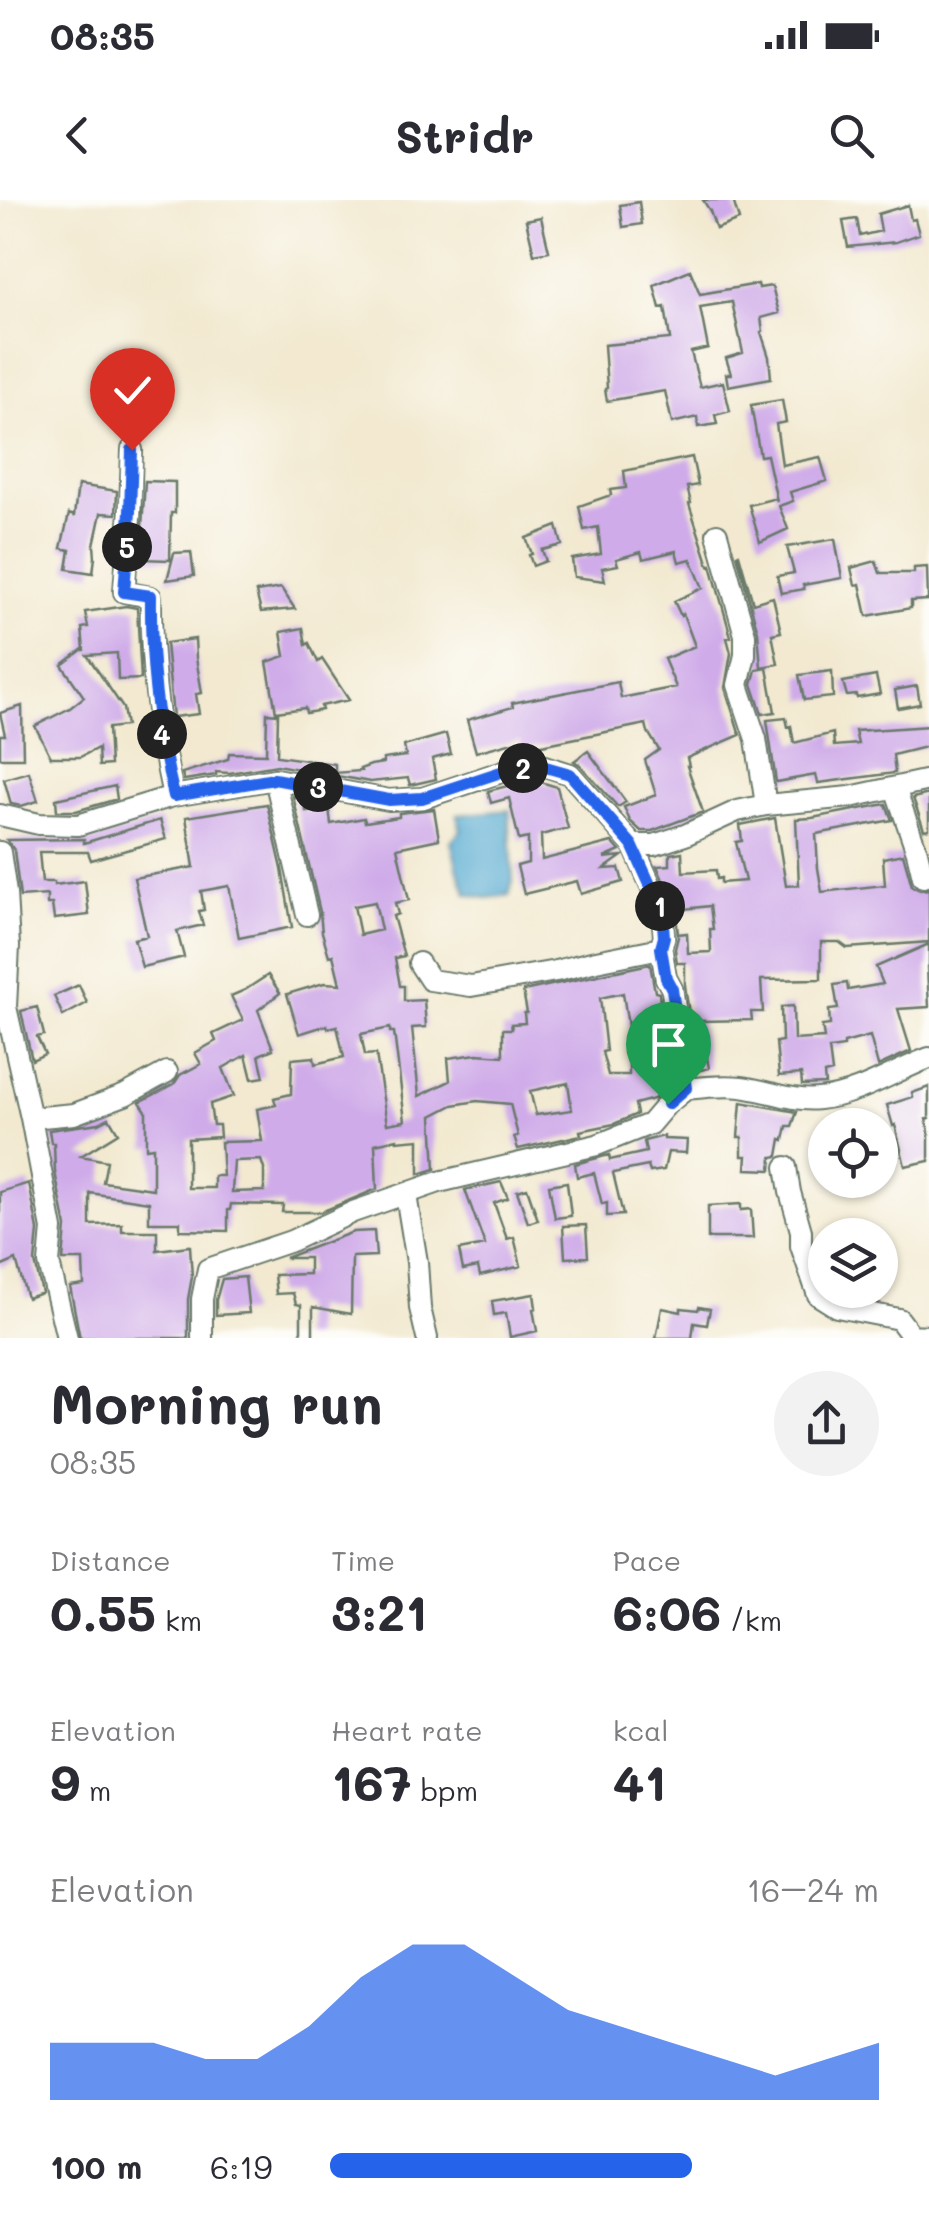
<!DOCTYPE html>
<meta charset="utf-8">
<style>
:root{--surface:#fff;--page:#f2f2f3;--text:#2b2b33;--muted:#7c7c81;--accent:#2563eb}
body{margin:0;font-family:Mali,sans-serif;background:var(--page);color:var(--text);height:100vh;display:flex;flex-direction:column;font-size:38px;white-space:nowrap}
*{box-sizing:border-box;margin:0}
p{font-size:32px;color:var(--muted)}
.icon{flex:none;width:55px;height:55px;fill:none;stroke:currentColor;stroke-width:2;stroke-linecap:round;stroke-linejoin:round}
.map{position:relative;height:1138px;overflow:hidden}
.details{display:flex;flex-direction:column;background:var(--surface);flex:1}
.details>*{flex:none}
.buttons{position:absolute;left:808px;top:908px;display:grid;gap:20px}
.buttons a{display:grid;place-items:center;width:90px;height:90px;border-radius:50%;background:var(--surface);box-shadow:0 2px 8px #0004;font-size:50px}
.pin{position:absolute;display:grid;place-items:center;width:85px;height:85px;color:#fff;margin:-102px -42px;border-radius:50% 50% 50% 0;rotate:-45deg;box-shadow:0 0 10px #0007}
.pin .icon{rotate:45deg}
.km{position:absolute;width:50px;height:50px;margin:-25px;border-radius:50%;background:#222;color:#fff;font-size:28px;line-height:50px;text-align:center}
.round{display:grid;place-items:center;flex:none;width:105px;height:105px;border-radius:52px;background:var(--page)}
.overview{display:flex;align-items:center;justify-content:space-between;height:170px;padding:0 50px}
h1{font-size:55px;font-weight:700;line-height:75px}
.metrics{display:grid;grid-template-columns:repeat(3,1fr);gap:15px;height:170px;padding:10px 50px}
.metrics div{display:grid;align-content:center}
.metrics b{font-size:50px;font-weight:700}
.metrics small{font-size:28px;font-weight:400}
.metrics p{font-size:28px}
.chart{height:280px;padding:20px 50px}
.chart p{display:flex;justify-content:space-between}
.chart svg{width:100%;height:180px;margin-top:10px;fill:var(--accent);opacity:.7}
ul{padding:0 50px;list-style:none;font-size:32px}
li{display:grid;grid-template-columns:160px 120px 1fr;align-items:center;height:75px}
li i{height:25px;border-radius:12px;background:var(--accent)}
.status{display:flex;justify-content:space-between;align-items:center;height:70px;padding:0 50px;background:var(--surface);direction:ltr}
.status svg{height:28px;fill:currentColor}
header{display:flex;justify-content:space-between;align-items:center;height:130px;padding:0 50px;background:var(--surface);font-size:45px;font-weight:700}
.map>svg:first-child{display:block}
.water{fill:#56abd2;stroke:#3a7483;stroke-width:2.5}
.building{fill:#cfabe9;fill-rule:evenodd}
.lines{fill:none;stroke-linecap:round;stroke-linejoin:round}
.minor-casing{stroke:#69796b;stroke-width:24}
.minor{stroke:#fff;stroke-width:20}
.route-casing{stroke:#fff;stroke-width:20}
.route{stroke:#2563eb;stroke-width:12}
</style>
<div class="status"><b>08:35</b><svg viewBox="0 0 49 12"><path d="M0 12V9h3v3zM5 12V6h3v6zM10 12V3h3v9zM15 12V0h3v12zM26 1h20v11H26zM47 4h2v5h-2z"/></svg></div>
<header><svg class="icon" aria-label="back" viewBox="0 0 24 24"><path d="M15 5l-7 7 7 7"/></svg>Stridr<svg class="icon" aria-label="search" viewBox="0 0 24 24"><circle cx="10" cy="10" r="6"/><path d="M15 15l6 6"/></svg></header>
<div class="map">
<svg width="929" height="1138" viewBox="0 0 929 1138">
<rect width="100%" height="100%" fill="#fdfcf7"/>
<filter id="ink" filterUnits="userSpaceOnUse"><feTurbulence type="fractalNoise" baseFrequency=".01" numOctaves="2"/><feDisplacementMap in="SourceGraphic" scale="20" xChannelSelector="R" yChannelSelector="G"/><feConvolveMatrix kernelMatrix="1 2 1 2 8 2 1 2 1" color-interpolation-filters="sRGB"/></filter>
<filter id="wash" filterUnits="userSpaceOnUse"><feTurbulence type="fractalNoise" baseFrequency=".0048" numOctaves="4" result="noise"/><feDisplacementMap in="SourceGraphic" scale="40" xChannelSelector="R" yChannelSelector="G"/><feGaussianBlur stdDeviation="2.25" result="paint"/><feColorMatrix in="noise" values="0 0 0 0 0 0 0 0 0 0 0 0 0 0 0 0 0 1.4 0 .05"/><feComposite in="paint" operator="in"/></filter>
<g filter="url(#wash)">
<rect width="100%" height="100%" fill="#f2e9d0"/>
<!-- water -->
<path class="water" d="M 509,610 L 513,681 L 509,695 L 486,698 L 467,694 L 458,671 L 451,641 L 461,630 L 457,615 Z"/>
<g id="blocks">
<!-- building -->
<path class="building" d="M 703,0 L 733,0 L 739,20 L 716,29 L 710,11 Z
M 639,2 L 642,24 L 623,27 L 620,5 Z
M 908,5 L 911,20 L 915,19 L 919,34 L 896,42 L 848,47 L 843,21 L 857,19 L 860,36 L 881,31 L 878,14 Z
M 541,17 L 549,51 L 534,54 L 526,20 Z
M 690,70 L 700,94 L 758,84 L 759,88 L 772,86 L 779,113 L 761,118 L 763,131 L 761,132 L 769,157 L 771,178 L 728,186 L 726,174 L 731,174 L 726,158 L 743,153 L 732,102 L 700,107 L 708,148 L 691,152 L 700,187 L 723,182 L 730,211 L 715,215 L 717,224 L 698,227 L 697,217 L 672,223 L 665,191 L 607,201 L 605,189 L 607,188 L 604,145 L 670,139 L 665,107 L 660,108 L 654,85 Z
M 782,200 L 786,222 L 776,224 L 782,265 L 820,257 L 827,281 L 790,292 L 793,301 L 779,306 L 788,329 L 760,342 L 749,305 L 776,298 L 777,301 L 767,255 L 760,256 L 751,205 Z
M 692,257 L 698,285 L 687,287 L 691,303 L 689,304 L 709,366 L 711,365 L 731,437 L 727,438 L 731,453 L 725,488 L 740,535 L 687,558 L 689,566 L 687,566 L 703,612 L 652,631 L 641,631 L 630,621 L 624,607 L 656,595 L 645,560 L 659,550 L 648,532 L 646,524 L 522,549 L 520,540 L 476,552 L 467,520 L 513,507 L 512,503 L 618,482 L 621,498 L 676,487 L 664,459 L 695,446 L 683,414 L 681,416 L 674,401 L 703,388 L 691,359 L 679,362 L 676,351 L 643,359 L 641,352 L 616,359 L 618,365 L 602,368 L 605,381 L 574,377 L 572,359 L 601,354 L 598,327 L 584,330 L 579,306 L 611,295 L 610,290 L 626,288 L 624,271 Z
M 145,281 L 175,282 L 175,313 L 171,313 L 170,360 L 140,359 Z
M 78,285 L 117,291 L 116,314 L 101,313 L 94,345 L 95,357 L 93,373 L 67,369 L 70,350 L 61,348 L 69,314 L 74,316 Z
M 557,326 L 562,345 L 542,350 L 546,361 L 533,366 L 529,355 L 532,354 L 526,338 Z
M 835,339 L 842,378 L 803,385 L 804,389 L 781,393 L 777,376 L 794,373 L 787,347 Z
M 191,352 L 194,376 L 167,380 L 174,353 Z
M 739,354 L 753,403 L 773,397 L 781,432 L 772,434 L 778,464 L 761,467 L 758,432 L 737,355 Z
M 876,361 L 880,373 L 914,373 L 914,368 L 927,367 L 928,400 L 911,401 L 911,408 L 867,416 L 860,384 L 855,385 L 851,368 Z
M 281,388 L 295,409 L 261,412 L 256,392 Z
M 126,406 L 137,408 L 141,479 L 118,480 L 117,453 L 87,455 L 123,508 L 126,526 L 108,528 L 110,565 L 99,566 L 98,548 L 80,557 L 51,557 L 35,526 L 70,508 L 84,497 L 62,465 L 83,449 L 84,451 L 82,428 L 88,427 L 85,412 Z
M 303,428 L 306,445 L 309,443 L 318,462 L 322,459 L 349,500 L 321,506 L 322,510 L 306,513 L 305,508 L 276,512 L 267,462 L 285,456 L 281,432 Z
M 195,439 L 196,458 L 202,493 L 196,494 L 199,514 L 173,517 L 166,443 Z
M 767,468 L 775,512 L 762,514 L 752,484 L 756,470 Z
M 832,471 L 833,497 L 804,500 L 799,475 Z
M 876,476 L 880,494 L 857,498 L 856,495 L 847,496 L 843,482 Z
M 917,486 L 920,504 L 898,508 L 895,490 Z
M 22,506 L 23,558 L 0,558 L 0,535 L 5,535 L 0,513 Z
M 267,513 L 278,514 L 277,556 L 335,564 L 335,573 L 361,571 L 360,569 L 371,565 L 383,563 L 383,559 L 406,556 L 404,546 L 446,534 L 451,554 L 432,559 L 436,579 L 410,585 L 408,578 L 370,582 L 277,565 L 229,573 L 216,572 L 216,575 L 184,580 L 182,573 L 228,559 L 229,553 L 266,554 Z
M 786,518 L 788,527 L 791,526 L 794,543 L 833,533 L 834,546 L 858,544 L 855,531 L 929,526 L 929,546 L 893,555 L 895,573 L 818,583 L 816,575 L 776,582 L 767,520 Z
M 588,551 L 626,602 L 618,607 L 580,565 L 574,561 Z
M 29,572 L 38,601 L 21,606 L 11,604 L 4,579 Z
M 527,581 L 541,582 L 557,587 L 568,628 L 541,635 L 542,660 L 612,642 L 620,651 L 604,658 L 622,656 L 604,669 L 619,668 L 623,682 L 581,694 L 577,681 L 524,694 L 517,666 L 528,663 L 528,638 L 519,640 L 509,598 L 491,603 L 488,591 Z
M 115,586 L 117,599 L 76,611 L 57,611 L 56,599 Z
M 929,594 L 929,629 L 924,630 L 913,598 Z
M 293,596 L 304,598 L 306,611 L 329,608 L 331,624 L 364,618 L 365,622 L 399,617 L 399,613 L 434,609 L 439,639 L 397,648 L 409,700 L 395,703 L 398,714 L 393,716 L 404,756 L 395,758 L 400,786 L 404,786 L 404,801 L 424,800 L 426,827 L 412,828 L 419,896 L 450,881 L 448,858 L 477,854 L 503,856 L 503,829 L 512,829 L 511,824 L 525,823 L 524,813 L 527,813 L 523,791 L 650,764 L 655,792 L 659,793 L 662,820 L 628,826 L 623,793 L 600,798 L 606,851 L 602,852 L 608,875 L 629,875 L 629,854 L 654,852 L 656,871 L 669,868 L 671,881 L 657,886 L 659,893 L 654,899 L 635,904 L 637,914 L 614,924 L 580,931 L 581,935 L 518,949 L 514,937 L 518,936 L 510,904 L 477,901 L 453,905 L 432,916 L 435,969 L 419,974 L 419,939 L 397,941 L 397,939 L 375,944 L 377,989 L 321,1012 L 282,1012 L 283,1005 L 231,1004 L 230,1010 L 228,1010 L 228,1031 L 180,1030 L 180,1022 L 149,1022 L 149,1002 L 90,993 L 90,1025 L 122,1024 L 122,1031 L 157,1031 L 157,1050 L 190,1046 L 192,1077 L 188,1099 L 188,1138 L 80,1138 L 70,1087 L 84,1085 L 83,1060 L 63,1060 L 66,1027 L 55,972 L 54,943 L 51,943 L 49,930 L 99,923 L 109,918 L 118,933 L 81,956 L 107,961 L 103,982 L 153,989 L 153,947 L 146,948 L 146,911 L 140,902 L 174,884 L 180,875 L 201,864 L 195,853 L 216,841 L 213,834 L 243,820 L 231,796 L 245,790 L 268,775 L 280,793 L 258,810 L 273,849 L 259,855 L 264,877 L 252,879 L 246,855 L 223,868 L 234,896 L 210,904 L 213,925 L 219,925 L 220,937 L 188,939 L 188,988 L 214,988 L 214,976 L 223,976 L 221,942 L 262,941 L 257,909 L 276,905 L 274,898 L 291,894 L 292,859 L 314,857 L 315,864 L 344,857 L 337,826 L 328,828 L 327,825 L 299,834 L 287,794 L 324,783 L 340,784 L 333,755 L 329,756 L 322,732 L 320,712 ZM 375,702 L 381,730 L 360,735 L 354,706 ZM 390,828 L 390,832 L 394,832 L 405,921 L 387,924 L 376,854 L 365,855 L 361,834 ZM 568,883 L 572,910 L 536,915 L 530,891 ZM 261,960 L 264,969 L 264,991 L 232,992 L 234,961 Z
M 267,604 L 282,669 L 292,727 L 239,738 L 229,686 L 201,691 L 204,710 L 199,711 L 203,725 L 177,731 L 184,757 L 142,767 L 134,739 L 147,736 L 134,678 L 194,667 L 186,617 Z
M 886,604 L 892,620 L 816,634 L 818,668 L 822,692 L 885,685 L 883,658 L 903,654 L 912,686 L 920,690 L 929,689 L 929,742 L 847,748 L 839,742 L 821,742 L 821,779 L 761,780 L 763,812 L 751,812 L 752,820 L 700,821 L 709,868 L 697,871 L 685,785 L 685,763 L 677,763 L 675,749 L 678,737 L 676,714 L 678,734 L 687,733 L 688,753 L 711,752 L 710,729 L 713,729 L 710,706 L 676,710 L 657,666 L 670,665 L 670,654 L 682,652 L 683,672 L 716,670 L 717,679 L 721,678 L 721,683 L 745,681 L 736,642 L 742,641 L 740,625 L 775,618 L 786,686 L 799,685 L 796,619 L 812,618 Z
M 160,620 L 166,639 L 91,660 L 88,652 L 39,652 L 42,682 L 54,682 L 54,685 L 85,681 L 89,715 L 54,719 L 52,704 L 47,704 L 47,695 L 20,697 L 14,650 L 7,640 L 84,639 L 84,643 Z
M 929,744 L 929,766 L 927,767 L 929,807 L 898,809 L 911,851 L 878,866 L 870,836 L 844,843 L 844,847 L 829,849 L 832,872 L 824,874 L 825,884 L 802,885 L 801,874 L 779,876 L 776,842 L 782,841 L 781,807 L 793,806 L 794,840 L 824,838 L 822,826 L 830,825 L 829,810 L 838,809 L 834,785 L 847,783 L 848,790 L 883,784 L 876,767 Z
M 79,785 L 87,803 L 63,816 L 54,796 Z
M 37,807 L 44,835 L 37,837 L 45,854 L 32,860 L 21,811 Z
M 929,887 L 929,918 L 926,919 L 929,932 L 929,961 L 905,966 L 895,925 L 893,926 L 887,905 L 913,897 L 912,893 Z
M 741,902 L 797,912 L 792,926 L 787,926 L 784,940 L 781,939 L 778,956 L 772,957 L 771,970 L 746,969 L 747,956 L 742,956 L 742,937 L 738,937 Z
M 664,936 L 664,939 L 687,940 L 686,953 L 668,952 L 664,970 L 650,972 L 648,966 L 613,973 L 623,1015 L 607,1016 L 607,1003 L 602,1004 L 594,973 L 577,977 L 575,964 L 609,955 L 610,960 L 646,952 L 644,941 Z
M 501,982 L 508,998 L 494,1003 L 507,1039 L 514,1037 L 521,1066 L 480,1076 L 478,1067 L 463,1070 L 459,1050 L 485,1045 L 465,990 Z
M 567,982 L 571,1016 L 555,1018 L 549,985 Z
M 29,983 L 38,1030 L 35,1062 L 42,1093 L 27,1098 L 16,1060 L 0,1067 L 0,992 Z
M 527,988 L 538,1020 L 528,1023 L 517,991 Z
M 741,1004 L 741,1010 L 751,1009 L 753,1038 L 708,1038 L 708,1006 Z
M 586,1025 L 588,1057 L 565,1058 L 563,1026 Z
M 374,1031 L 376,1056 L 352,1057 L 351,1114 L 313,1107 L 313,1138 L 301,1138 L 301,1105 L 296,1104 L 293,1093 L 276,1094 L 274,1075 L 309,1074 L 309,1058 L 285,1058 L 353,1032 Z
M 245,1077 L 249,1113 L 216,1115 L 216,1100 L 222,1079 Z
M 534,1094 L 536,1108 L 533,1109 L 537,1131 L 510,1137 L 506,1113 L 494,1115 L 492,1101 Z
M 699,1107 L 710,1109 L 707,1125 L 694,1123 L 692,1138 L 656,1138 L 662,1108 L 681,1112 L 681,1108 L 698,1110 Z"/>
</g>
</g>
<g filter="url(#ink)">
<use href="#blocks" fill-opacity="0" stroke="#69796b" stroke-width="2.5"/>
<g class="lines">
<defs>
<path id="minor" d="M 132,250 L 130,312 L 124,392 L 151,397 C 150,464 159,530 173,596
M 717,334 L 745,435 L 745,455 L 738,485 L 756,539 L 766,605
M 275,579 L 307,715
M 895,588 L 917,652 L 923,677
M 0,615 L 39,624 L 78,625 L 173,596 L 275,579 L 389,600 L 423,598 L 504,571 L 542,565 L 570,574 L 633,645 L 654,645 L 685,635 L 737,611 L 766,605 L 850,597 L 929,580
M 0,652 L 6,693 L 9,746 L 6,807 L 31,918 L 52,1029 L 49,1063 L 67,1138
M 419,763 L 430,780 L 471,786 L 556,771 L 596,761 L 661,748
M 686,889 C 705,887 723,885 741,887 C 767,890 793,902 819,899 C 859,895 892,872 929,858
M 31,918 L 74,914 L 125,895 L 167,872
M 786,967 L 790,992 L 801,1031 L 801,1046 L 818,1095 L 837,1107 L 899,1119 L 911,1135 L 929,1136
M 406,995 L 417,1062 L 420,1108 L 427,1138
M 202,1138 L 202,1099 L 208,1069 L 291,1041 L 353,1012 L 439,982 L 597,945 L 650,924 L 667,904 L 686,889 L 672,789 L 666,778 L 661,748 L 664,737 L 662,711 L 633,645"/>
</defs>
<!-- minor casing -->
<use href="#minor" class="minor-casing"/>
<!-- minor -->
<use href="#minor" class="minor"/>
</g>
</g>
<g class="lines" filter="url(#ink)">
<defs>
<path id="route" d="M 132,250 L 130,312 L 124,392 L 151,396 C 150,464 158,530 174,596 L 274,579 L 389,600 L 422,598 L 504,571 L 542,566 L 570,574 L 632,645 L 662,711 L 664,737 L 661,748 L 666,778 L 672,789 L 686,888 L 668,904"/>
</defs>
<!-- route casing -->
<use href="#route" class="route-casing"/>
<!-- route -->
<use href="#route" class="route"/>
</g>
</svg>
<div class="buttons">
<a><svg class="icon" aria-label="locate" viewBox="0 0 24 24"><circle cx="12" cy="12" r="6"/><path d="M12 2v4M12 18v4M2 12h4M18 12h4"/></svg></a>
<a><svg class="icon" aria-label="layers" viewBox="0 0 24 24"><path d="M12 4l9 5-9 5-9-5zM3 14l9 5 9-5"/></svg></a>
</div>
<div class="pin" style="left:668px;top:904px;background:#1e9e55"><svg class="icon" aria-label="arrive" viewBox="0 0 24 24"><path d="M6 21V4h12l-3 4 3 4H6"/></svg></div>
<div class="pin" style="left:132px;top:250px;background:#d93025"><svg class="icon" aria-label="check" viewBox="0 0 24 24"><path d="M5 12l5 5 9-10"/></svg></div>
<b class="km" style="left:660px;top:706px">1</b>
<b class="km" style="left:523px;top:568px">2</b>
<b class="km" style="left:318px;top:587px">3</b>
<b class="km" style="left:162px;top:534px">4</b>
<b class="km" style="left:127px;top:347px">5</b>
</div>
<section class="details">
<div class="overview"><div><h1>Morning run</h1><p>08:35</p></div><a class="round"><svg class="icon" aria-label="share" viewBox="0 0 24 24"><path d="M12 15V3M7 8l5-5 5 5M5 13v7h14v-7"/></svg></a></div>
<div class="metrics">
<div><p>Distance</p><b>0.55<small> km</small></b></div>
<div><p>Time</p><b>3:21</b></div>
<div><p>Pace</p><b>6:06<small> /km</small></b></div>
</div>
<div class="metrics">
<div><p>Elevation</p><b>9<small> m</small></b></div>
<div><p>Heart rate</p><b>167<small> bpm</small></b></div>
<div><p>kcal</p><b>41</b></div>
</div>
<div class="chart"><p><span>Elevation</span>16–24 m</p>
<svg viewBox="0 0 160 44" preserveAspectRatio="none"><path d="M0 44V30L10 30L20 30L30 34L40 34L50 26L60 14L70 6L80 6L90 14L100 22L110 26L120 30L130 34L140 38L150 34L160 30V44z"/></svg>
</div>
<ul>
<li><b>100 m</b>6:19<i style="width:66%"></i></li>
</ul>
</section>
